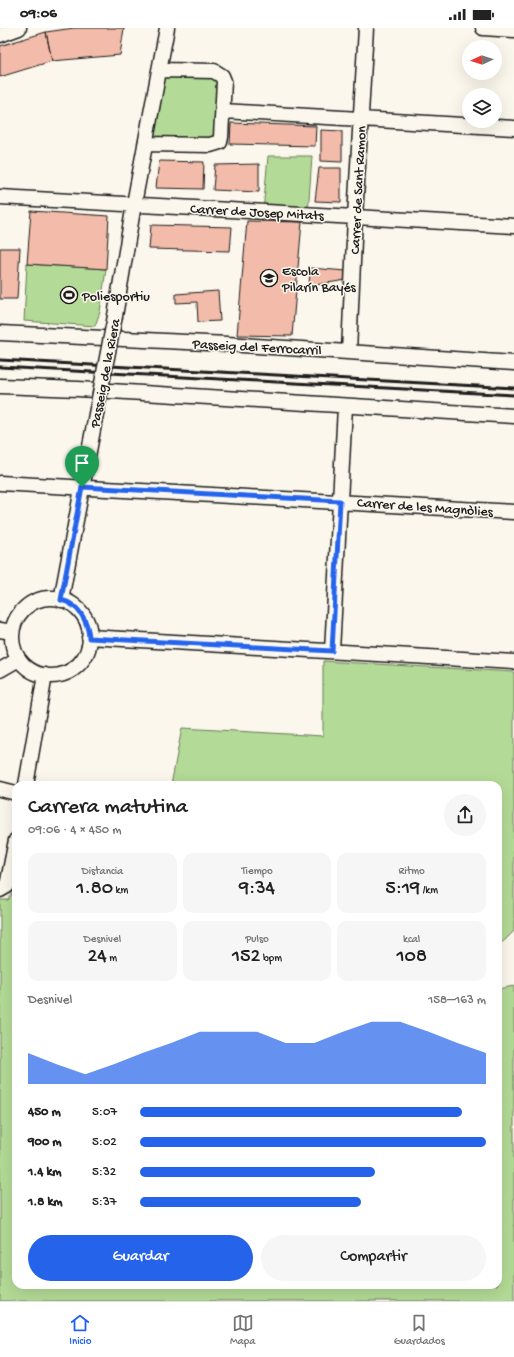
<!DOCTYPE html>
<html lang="es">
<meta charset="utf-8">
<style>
:root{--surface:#fff;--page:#f6f6f6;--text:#222;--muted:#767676;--line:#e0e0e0;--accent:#2563eb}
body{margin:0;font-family:"Gochi Hand",sans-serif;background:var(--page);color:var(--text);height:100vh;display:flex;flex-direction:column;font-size:15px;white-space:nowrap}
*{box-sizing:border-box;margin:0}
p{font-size:13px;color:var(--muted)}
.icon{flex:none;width:22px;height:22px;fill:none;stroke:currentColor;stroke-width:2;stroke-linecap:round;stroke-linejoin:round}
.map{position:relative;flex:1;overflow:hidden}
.sheet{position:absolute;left:12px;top:753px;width:490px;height:508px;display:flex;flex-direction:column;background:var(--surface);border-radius:12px;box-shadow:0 4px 16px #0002}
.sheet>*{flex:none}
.needle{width:26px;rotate:266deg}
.tools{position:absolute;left:462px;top:12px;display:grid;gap:8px}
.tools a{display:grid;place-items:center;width:40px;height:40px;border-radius:50%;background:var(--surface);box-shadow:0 4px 16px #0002;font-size:20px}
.pin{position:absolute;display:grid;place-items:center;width:34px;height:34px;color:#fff;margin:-41px -17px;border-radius:50% 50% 50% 0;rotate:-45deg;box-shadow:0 0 4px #0007}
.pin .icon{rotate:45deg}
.round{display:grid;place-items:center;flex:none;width:42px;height:42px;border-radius:21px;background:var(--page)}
.summary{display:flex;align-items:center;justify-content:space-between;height:68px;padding:0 16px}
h1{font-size:22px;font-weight:600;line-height:30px}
.stats{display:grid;grid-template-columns:repeat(3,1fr);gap:6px;height:68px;padding:4px 16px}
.stats div{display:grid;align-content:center;border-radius:10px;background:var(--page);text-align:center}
.stats b{font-size:20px;font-weight:600}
.stats small{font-size:11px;font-weight:400}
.stats p{font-size:11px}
.chart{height:112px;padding:8px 16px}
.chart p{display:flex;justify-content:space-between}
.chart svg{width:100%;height:72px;margin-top:4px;fill:var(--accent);opacity:.7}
.button{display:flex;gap:8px;margin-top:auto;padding:8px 16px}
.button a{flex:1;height:46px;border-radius:24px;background:var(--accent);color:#fff;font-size:16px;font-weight:600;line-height:46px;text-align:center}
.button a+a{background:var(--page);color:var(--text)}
ul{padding:0 16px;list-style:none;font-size:13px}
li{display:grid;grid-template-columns:64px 48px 1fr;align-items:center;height:30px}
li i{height:10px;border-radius:5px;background:var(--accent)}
.status{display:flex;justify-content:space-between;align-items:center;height:28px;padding:0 20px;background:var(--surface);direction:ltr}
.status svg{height:11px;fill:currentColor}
.tab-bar{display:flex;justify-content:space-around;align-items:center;height:56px;border-top:1px solid var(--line);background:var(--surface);font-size:11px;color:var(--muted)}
.tab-bar a{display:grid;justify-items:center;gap:2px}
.tab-bar .on{color:var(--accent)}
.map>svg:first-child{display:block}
.green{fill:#b3da96;stroke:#687b59}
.building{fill:#f3bba9;stroke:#1c1c1c}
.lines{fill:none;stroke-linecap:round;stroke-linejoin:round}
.street-casing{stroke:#1c1c1c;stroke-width:17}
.street{stroke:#fbf7ec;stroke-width:14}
.rail{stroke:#1c1c1c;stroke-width:3}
.street-bridge-casing{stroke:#1c1c1c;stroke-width:17;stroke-linecap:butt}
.street-bridge{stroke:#fbf7ec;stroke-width:14}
.route-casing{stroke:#fff;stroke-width:8}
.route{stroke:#2563eb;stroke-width:5}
.labels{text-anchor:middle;stroke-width:3;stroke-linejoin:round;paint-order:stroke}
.street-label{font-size:14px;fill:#1c1c1c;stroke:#fbf7ec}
.poi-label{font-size:14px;fill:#1c1c1c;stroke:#fbf7ec;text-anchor:start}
</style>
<div class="status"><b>09:06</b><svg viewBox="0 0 49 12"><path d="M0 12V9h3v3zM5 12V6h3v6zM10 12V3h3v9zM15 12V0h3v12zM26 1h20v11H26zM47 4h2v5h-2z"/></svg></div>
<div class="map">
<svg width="514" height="1273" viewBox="0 0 514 1273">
<rect width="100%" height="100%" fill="#fbf7ec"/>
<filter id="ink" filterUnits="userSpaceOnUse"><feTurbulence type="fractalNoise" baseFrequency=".025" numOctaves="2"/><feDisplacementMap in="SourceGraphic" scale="8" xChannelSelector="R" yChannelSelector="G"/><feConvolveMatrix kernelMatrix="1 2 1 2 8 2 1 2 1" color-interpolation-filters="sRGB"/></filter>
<g filter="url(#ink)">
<!-- green -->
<path class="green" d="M 159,42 L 218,44 L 221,109 L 145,116 Z
M 268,128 L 312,128 L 308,186 L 263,184 Z
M 27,236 L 106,241 L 100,284 L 95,298 L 24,293 Z
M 323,633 L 514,644 L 514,903 L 504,913 L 498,916 L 498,757 L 171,757 L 182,700 L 323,708 Z
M 16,860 L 16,1257 L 498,1257 L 498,961 L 514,958 L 514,1273 L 0,1273 L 0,872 L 8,872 Z"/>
<!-- building -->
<path class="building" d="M 74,0 L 124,0 L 120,27 L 52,33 L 46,4 Z
M 46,4 L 52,33 L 0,49 L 0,18 Z
M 231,95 L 316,98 L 315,118 L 230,116 Z
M 321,102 L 342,103 L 342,134 L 321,133 Z
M 159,133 L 204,134 L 203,161 L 156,160 Z
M 259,136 L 259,164 L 213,162 L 215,137 Z
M 319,140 L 341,140 L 341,174 L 315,173 Z
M 31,183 L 109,188 L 106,241 L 27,236 Z
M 247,193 L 302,194 L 292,308 L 237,307 Z
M 151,197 L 232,199 L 230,223 L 149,221 Z
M 0,220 L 20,220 L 17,271 L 0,271 Z
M 310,240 L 346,243 L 346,252 L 309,258 Z
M 218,263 L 220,293 L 198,294 L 197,274 L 176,275 L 176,266 Z"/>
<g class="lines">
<defs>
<path id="street" d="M 483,0 L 514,2
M 0,7 L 19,0
M 223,83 L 514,100
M 145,116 L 210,117 L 220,114 L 221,109 L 224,53 L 222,48 L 214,43 L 159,42
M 0,169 L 514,198
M 115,288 L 134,176 L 167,0
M 0,305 L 227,316 L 514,335
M 349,324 L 355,189 L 366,0
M 0,358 L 78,361 L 514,388
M 0,455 L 514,484
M12 609a39 39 0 1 1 78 0a39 39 0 1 1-78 0Z
M 61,572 L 96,386
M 0,602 L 12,604
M 89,609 L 514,634
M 332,623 L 345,379
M 0,642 L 19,631
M 26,757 L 45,647
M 0,761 L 16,765
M 0,862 L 7,858 L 16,812"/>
</defs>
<!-- street casing -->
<use href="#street" class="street-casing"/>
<!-- street -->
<use href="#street" class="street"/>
<!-- rail -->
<path class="rail" d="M 0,332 L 514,360
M 0,339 L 514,367"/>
<defs>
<path id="street-bridge" d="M 96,386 L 115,288"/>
</defs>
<!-- street-bridge casing -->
<use href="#street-bridge" class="street-bridge-casing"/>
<!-- street-bridge -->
<use href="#street-bridge" class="street-bridge"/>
</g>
</g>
<g class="lines" filter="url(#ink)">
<defs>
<path id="route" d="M 82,459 L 340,473 L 332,623 L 89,610 C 88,592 78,576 61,572 Z"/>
</defs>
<!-- route casing -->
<use href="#route" class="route-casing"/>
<!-- route -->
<use href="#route" class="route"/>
</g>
<!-- icons -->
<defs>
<symbol id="school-ring" viewBox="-11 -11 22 22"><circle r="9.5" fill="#fbf7ec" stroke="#1c1c1c" stroke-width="1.5"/><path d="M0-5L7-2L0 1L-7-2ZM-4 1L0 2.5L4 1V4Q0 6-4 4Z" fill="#1c1c1c"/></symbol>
<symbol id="stadium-ring" viewBox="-11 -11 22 22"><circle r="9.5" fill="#fbf7ec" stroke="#1c1c1c" stroke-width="1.5"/><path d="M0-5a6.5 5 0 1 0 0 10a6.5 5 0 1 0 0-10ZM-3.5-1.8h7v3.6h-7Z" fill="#1c1c1c"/></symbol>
</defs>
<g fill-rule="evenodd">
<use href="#school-ring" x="259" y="240" width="20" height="20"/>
<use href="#stadium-ring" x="59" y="257" width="20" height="20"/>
</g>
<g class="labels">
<!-- street labels -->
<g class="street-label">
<text transform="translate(357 162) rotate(-87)" y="5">Carrer de Sant Ramon</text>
<text transform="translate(257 183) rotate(3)" y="5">Carrer de Josep Mitats</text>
<text transform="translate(257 318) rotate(3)" y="5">Passeig del Ferrocarril</text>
<text transform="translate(104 345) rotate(-79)" y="5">Passeig de la Riera</text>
<text transform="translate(425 478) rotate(4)" y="5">Carrer de les Magnòlies</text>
</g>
<!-- poi labels -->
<g class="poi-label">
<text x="282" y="247">Escola<tspan x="282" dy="16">Pilarín Bayés</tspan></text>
<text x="82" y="272">Poliesportiu</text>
</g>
</g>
</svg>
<div class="tools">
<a><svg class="needle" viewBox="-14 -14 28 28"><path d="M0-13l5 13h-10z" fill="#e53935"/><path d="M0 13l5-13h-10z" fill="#767676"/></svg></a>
<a><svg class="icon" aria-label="layers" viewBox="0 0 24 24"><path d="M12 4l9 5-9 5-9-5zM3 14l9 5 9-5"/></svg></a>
</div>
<div class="pin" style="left:82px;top:459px;background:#1e9e55"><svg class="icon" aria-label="arrive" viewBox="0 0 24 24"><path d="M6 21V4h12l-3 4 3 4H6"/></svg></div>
<section class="sheet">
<div class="summary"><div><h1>Carrera matutina</h1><p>09:06 · 4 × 450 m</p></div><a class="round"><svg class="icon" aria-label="share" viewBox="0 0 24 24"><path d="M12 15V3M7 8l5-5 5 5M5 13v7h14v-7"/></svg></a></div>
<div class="stats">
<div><p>Distancia</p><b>1.80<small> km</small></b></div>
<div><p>Tiempo</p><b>9:34</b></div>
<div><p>Ritmo</p><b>5:19<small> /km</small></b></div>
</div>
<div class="stats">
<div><p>Desnivel</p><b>24<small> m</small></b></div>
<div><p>Pulso</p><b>152<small> bpm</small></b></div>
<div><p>kcal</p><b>108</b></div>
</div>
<div class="chart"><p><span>Desnivel</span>158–163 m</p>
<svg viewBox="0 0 160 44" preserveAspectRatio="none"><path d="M0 44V25L10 32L20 38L30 32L40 25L50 19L60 12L70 12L80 12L90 19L100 19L110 12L120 6L130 6L140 12L150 19L160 25V44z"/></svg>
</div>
<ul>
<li><b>450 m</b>5:07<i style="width:93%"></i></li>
<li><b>900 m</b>5:02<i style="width:100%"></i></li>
<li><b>1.4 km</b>5:32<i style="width:68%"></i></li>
<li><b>1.8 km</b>5:37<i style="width:64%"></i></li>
</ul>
<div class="button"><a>Guardar</a><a>Compartir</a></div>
</section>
</div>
<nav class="tab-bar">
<a class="on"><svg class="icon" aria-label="home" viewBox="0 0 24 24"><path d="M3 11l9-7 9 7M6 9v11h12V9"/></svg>Inicio</a>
<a><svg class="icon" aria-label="map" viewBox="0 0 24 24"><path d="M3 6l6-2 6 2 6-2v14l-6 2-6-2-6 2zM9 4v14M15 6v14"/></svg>Mapa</a>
<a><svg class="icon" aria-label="saved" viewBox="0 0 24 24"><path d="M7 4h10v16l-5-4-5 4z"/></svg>Guardados</a>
</nav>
